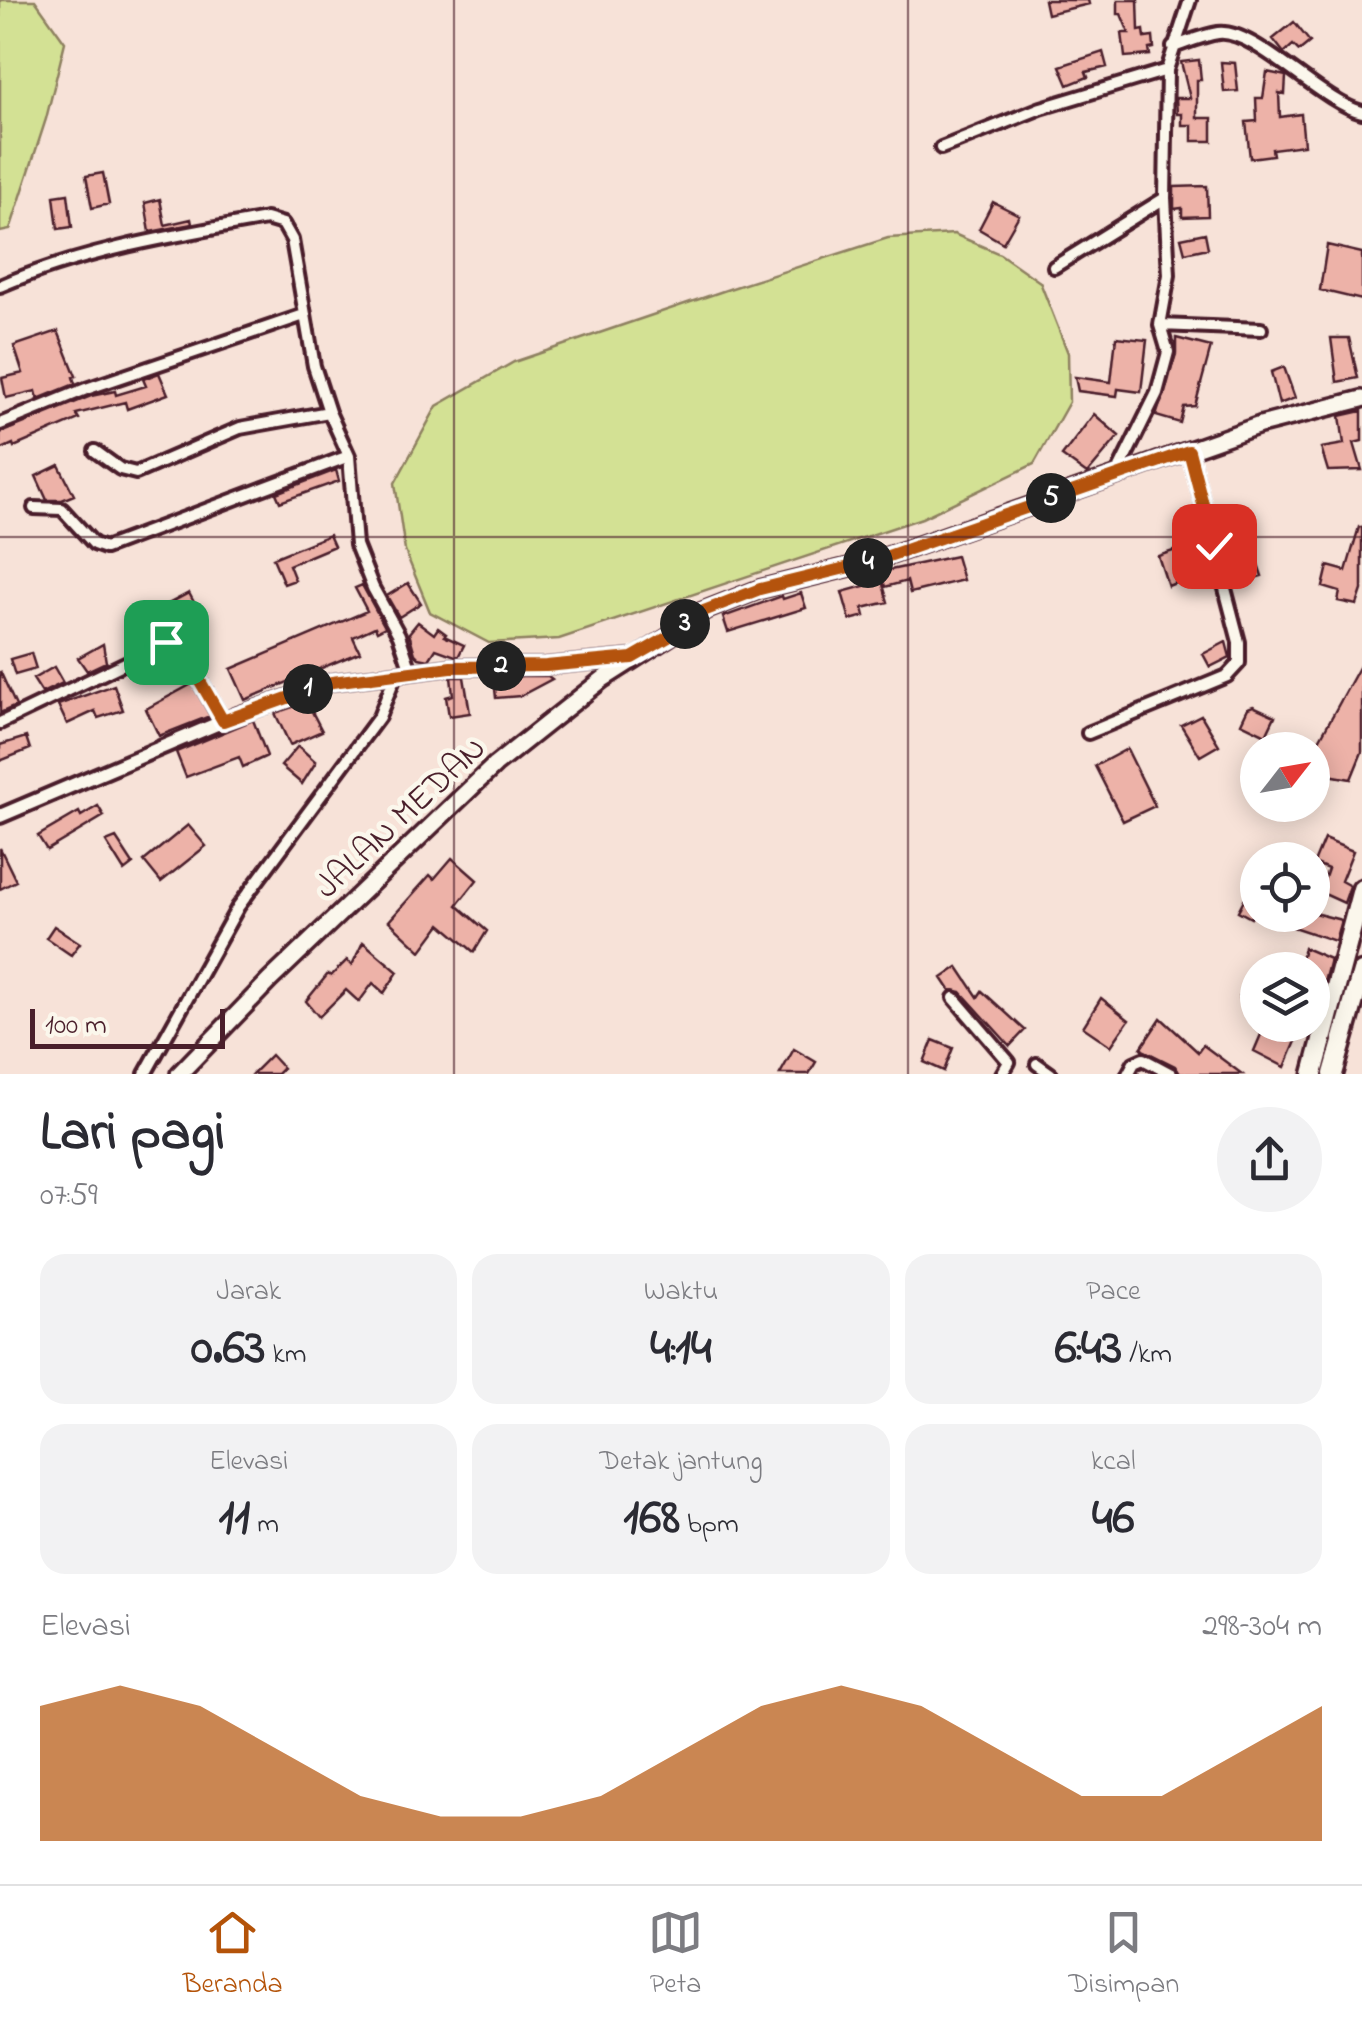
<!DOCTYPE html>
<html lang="id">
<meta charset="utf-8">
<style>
:root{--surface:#fff;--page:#f2f2f3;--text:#2b2b33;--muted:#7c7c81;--line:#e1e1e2;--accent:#b45309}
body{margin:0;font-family:"Indie Flower",sans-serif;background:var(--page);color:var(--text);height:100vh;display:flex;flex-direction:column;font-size:38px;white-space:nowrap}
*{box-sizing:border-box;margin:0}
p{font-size:32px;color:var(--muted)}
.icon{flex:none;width:55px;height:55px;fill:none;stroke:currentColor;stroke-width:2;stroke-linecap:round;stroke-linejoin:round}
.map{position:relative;height:1074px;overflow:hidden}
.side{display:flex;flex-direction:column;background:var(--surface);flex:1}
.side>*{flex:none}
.needle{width:65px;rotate:59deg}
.buttons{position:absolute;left:1240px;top:732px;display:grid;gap:20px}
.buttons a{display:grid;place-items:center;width:90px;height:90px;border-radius:50%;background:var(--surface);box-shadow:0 5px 25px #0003;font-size:50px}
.scale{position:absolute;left:30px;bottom:25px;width:195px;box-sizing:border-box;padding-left:10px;border:5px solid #4a1f2b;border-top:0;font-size:28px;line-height:35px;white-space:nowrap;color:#4a1f2b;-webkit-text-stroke:8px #fbf7ec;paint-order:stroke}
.pin{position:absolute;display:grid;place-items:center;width:85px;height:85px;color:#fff;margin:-42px;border-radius:20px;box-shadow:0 5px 15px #0006}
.km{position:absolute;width:50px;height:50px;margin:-25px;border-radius:50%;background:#222;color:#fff;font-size:28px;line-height:50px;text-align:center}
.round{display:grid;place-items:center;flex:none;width:105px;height:105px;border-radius:52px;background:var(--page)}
.head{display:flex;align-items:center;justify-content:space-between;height:170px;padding:0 40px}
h1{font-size:55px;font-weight:800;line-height:75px}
.stats{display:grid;grid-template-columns:repeat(3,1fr);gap:15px;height:170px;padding:10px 40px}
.stats div{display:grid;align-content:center;border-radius:25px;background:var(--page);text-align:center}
.stats b{font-size:50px;font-weight:800}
.stats small{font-size:28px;font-weight:400}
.stats p{font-size:28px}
.chart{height:280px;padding:20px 40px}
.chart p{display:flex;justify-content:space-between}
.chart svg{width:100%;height:180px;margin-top:10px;fill:var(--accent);opacity:.7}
.tab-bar{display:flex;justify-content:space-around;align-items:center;height:140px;border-top:2px solid var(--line);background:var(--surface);font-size:28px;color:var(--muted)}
.tab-bar a{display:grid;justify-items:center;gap:5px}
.tab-bar .on{color:var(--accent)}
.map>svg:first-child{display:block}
.green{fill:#d3e194;stroke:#8e8060;stroke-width:2.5}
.building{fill:#edb2a8;stroke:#4a1f2b;stroke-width:2.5}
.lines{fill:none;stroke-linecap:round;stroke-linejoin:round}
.minor-casing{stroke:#4a1f2b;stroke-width:18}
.tertiary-casing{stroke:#4a1f2b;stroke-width:20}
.primary-casing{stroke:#4a1f2b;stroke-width:22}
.trunk-casing{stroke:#4a1f2b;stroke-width:25}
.minor{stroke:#fbf7ec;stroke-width:10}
.tertiary{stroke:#fbf7ec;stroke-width:12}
.primary{stroke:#fbf7ec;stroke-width:15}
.trunk{stroke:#fbf7ec;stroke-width:18}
.route-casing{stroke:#fff;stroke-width:20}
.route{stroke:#b45309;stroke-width:12}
.grid{fill:none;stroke:#4a1f2b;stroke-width:2.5;stroke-opacity:0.55}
.labels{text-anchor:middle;stroke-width:9;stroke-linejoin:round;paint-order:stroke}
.street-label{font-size:35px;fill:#4a1f2b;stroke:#fbf7ec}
</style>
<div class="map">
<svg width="1362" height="1074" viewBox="0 0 1362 1074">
<rect width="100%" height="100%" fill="#f7e2d8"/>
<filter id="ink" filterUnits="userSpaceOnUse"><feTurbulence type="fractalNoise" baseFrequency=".01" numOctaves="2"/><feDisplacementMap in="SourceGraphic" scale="20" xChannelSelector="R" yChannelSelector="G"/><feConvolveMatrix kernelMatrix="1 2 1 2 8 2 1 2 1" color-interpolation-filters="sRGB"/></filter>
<g filter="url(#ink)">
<!-- green -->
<path class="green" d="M 0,0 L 35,0 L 65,42 L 46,119 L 10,230 L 0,232 Z
M 954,234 L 1000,254 L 1040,282 L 1068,353 L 1069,402 L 1034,464 L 922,518 L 559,639 L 489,643 L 430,612 L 405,551 L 395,483 L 437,406 L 514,362 L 729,289 L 888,238 Z"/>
<!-- building -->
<path class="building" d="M 1044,0 L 1088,0 L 1089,4 L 1047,14 Z
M 1118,0 L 1138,0 L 1139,31 L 1144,30 L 1145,38 L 1153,37 L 1154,48 L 1149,49 L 1150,55 L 1125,57 L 1122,33 L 1129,33 L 1121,14 L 1118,14 Z
M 1294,22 L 1310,42 L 1299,51 L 1293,45 L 1284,53 L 1273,39 Z
M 1103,52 L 1107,67 L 1086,72 L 1088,77 L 1068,85 L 1060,66 Z
M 1199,60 L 1201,80 L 1197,80 L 1197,118 L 1212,118 L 1212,141 L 1192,141 L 1192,125 L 1182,125 L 1182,114 L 1177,114 L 1176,98 L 1190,98 L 1181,62 Z
M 1221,62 L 1235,63 L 1238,91 L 1224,92 Z
M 1267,72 L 1286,76 L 1285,94 L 1279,93 L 1280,117 L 1301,114 L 1304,145 L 1272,149 L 1273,155 L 1250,158 L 1246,122 L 1257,121 L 1256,98 L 1263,98 Z
M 103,173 L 109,204 L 92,208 L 86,176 Z
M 1207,186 L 1208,216 L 1182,217 L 1182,208 L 1174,209 L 1174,187 Z
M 68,194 L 72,227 L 58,229 L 54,196 Z
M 160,199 L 165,225 L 191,219 L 192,224 L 150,232 L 145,203 Z
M 993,202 L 1019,215 L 1003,243 L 979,229 Z
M 1205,233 L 1208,248 L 1185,253 L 1181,238 Z
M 1327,245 L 1362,253 L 1362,300 L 1320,290 Z
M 58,331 L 76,376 L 73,377 L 75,384 L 38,399 L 36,391 L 6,398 L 2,378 L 23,373 L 14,346 Z
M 1116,337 L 1147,340 L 1141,392 L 1118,389 L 1117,396 L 1078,391 L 1075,377 L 1111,382 Z
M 1176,338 L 1211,347 L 1195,406 L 1184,407 L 1180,423 L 1156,416 L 1176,354 Z
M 1331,338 L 1349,338 L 1358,378 L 1337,382 Z
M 1284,367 L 1295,398 L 1279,404 L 1271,372 Z
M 159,373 L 168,394 L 127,409 L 125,402 L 76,414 L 79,419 L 14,447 L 13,444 L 0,450 L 0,433 L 91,396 L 115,391 L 116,395 L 146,386 L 143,379 Z
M 1362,411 L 1362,441 L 1354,443 L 1362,470 L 1328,471 L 1321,448 L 1344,444 L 1340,416 Z
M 1094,414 L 1119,436 L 1087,474 L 1062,456 Z
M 59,465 L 74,495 L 62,500 L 47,500 L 36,476 Z
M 336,470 L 339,481 L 280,502 L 276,493 Z
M 1359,527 L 1362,527 L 1362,590 L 1357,605 L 1338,601 L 1340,592 L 1323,587 L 1328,566 L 1346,571 Z
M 329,535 L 334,546 L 289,565 L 295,580 L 284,584 L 273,558 Z
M 1252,546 L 1262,576 L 1237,583 L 1228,553 Z
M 1182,548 L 1193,576 L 1168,586 L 1158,556 Z
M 956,556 L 963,580 L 910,593 L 907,581 L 885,587 L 881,572 Z
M 882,581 L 888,602 L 863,608 L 865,616 L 850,620 L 842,592 Z
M 408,583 L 421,603 L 399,617 L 387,596 Z
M 362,585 L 385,627 L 377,631 L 375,627 L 353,637 L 360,652 L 245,700 L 231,669 L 367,611 L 355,588 Z
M 189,593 L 203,619 L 179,633 L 173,631 L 162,635 L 151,613 Z
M 801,593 L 806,608 L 728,632 L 723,617 L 782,596 L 783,599 Z
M 418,622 L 434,634 L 438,628 L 446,634 L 444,636 L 464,645 L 458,657 L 436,649 L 429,660 L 419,658 L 415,654 L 409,633 Z
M 1226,642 L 1230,657 L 1210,667 L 1203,654 Z
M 103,644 L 106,662 L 87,671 L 78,658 Z
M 31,653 L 36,669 L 15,675 L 10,659 Z
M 1362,662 L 1362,752 L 1351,779 L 1323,774 L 1316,802 L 1312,801 L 1312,753 Z
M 54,667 L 63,683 L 42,693 L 33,679 Z
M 0,671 L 16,706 L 0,713 Z
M 522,676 L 548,676 L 552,679 L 520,696 L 496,698 L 494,680 Z
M 451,677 L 464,677 L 470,713 L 449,716 L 446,697 L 453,695 Z
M 192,684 L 210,716 L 159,736 L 146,709 Z
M 114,685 L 123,710 L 98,718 L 95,711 L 67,724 L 58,705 Z
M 307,702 L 322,731 L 290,745 L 275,713 Z
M 1253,706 L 1275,716 L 1266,735 L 1241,723 L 1248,708 Z
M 1201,715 L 1219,745 L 1200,756 L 1181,725 Z
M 253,720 L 267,756 L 243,767 L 239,757 L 186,777 L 176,752 Z
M 26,737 L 30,749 L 0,761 L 0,745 Z
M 298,746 L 316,762 L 302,784 L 281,766 Z
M 1127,749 L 1155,806 L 1123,821 L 1095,766 Z
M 98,806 L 104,816 L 47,850 L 38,836 L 79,812 L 81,816 Z
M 188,825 L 206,846 L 161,882 L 144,861 Z
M 116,838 L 133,864 L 124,871 L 106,842 Z
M 1324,839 L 1353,851 L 1341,881 L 1350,886 L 1344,903 L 1320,892 L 1328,869 L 1314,863 Z
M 0,848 L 16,881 L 0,889 Z
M 452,858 L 477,880 L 457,905 L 487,931 L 474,952 L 441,924 L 421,951 L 389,921 L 430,875 L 434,879 Z
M 1250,888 L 1258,892 L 1258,905 L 1251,918 L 1238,911 Z
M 1314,913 L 1341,920 L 1335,941 L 1263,917 Z
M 54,926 L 80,943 L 71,955 L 46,938 Z
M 363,942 L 398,972 L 384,993 L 373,983 L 359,1002 L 346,990 L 319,1017 L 306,1001 L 328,974 L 331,976 L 347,960 L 352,965 Z
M 1304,948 L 1330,959 L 1323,986 L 1312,981 L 1312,970 L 1298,970 Z
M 958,967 L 978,997 L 982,991 L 1025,1030 L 1010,1046 L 961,992 L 950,990 L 942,978 Z
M 1250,973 L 1258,977 L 1258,1008 L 1239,998 Z
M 1101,998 L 1129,1020 L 1111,1046 L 1083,1027 Z
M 1161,1018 L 1198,1052 L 1203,1045 L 1242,1074 L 1180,1074 L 1175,1066 L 1143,1050 L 1141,1048 Z
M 1265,1025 L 1303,1025 L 1285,1067 L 1254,1051 Z
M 933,1040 L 953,1048 L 944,1071 L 924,1062 Z
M 794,1049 L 816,1062 L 809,1074 L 780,1074 Z
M 271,1055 L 283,1068 L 277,1074 L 252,1074 Z"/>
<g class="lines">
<defs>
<path id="minor" d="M 1173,47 C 1188,42 1204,35 1218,33 C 1254,28 1321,102 1362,112
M 941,148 L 1041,108 L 1167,70
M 1054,267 L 1165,198
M 0,286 C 83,250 177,235 266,219 L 283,224 L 292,240 L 314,366 L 329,412 L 349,456 L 356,545 L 373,588 L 399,635 L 411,671
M 1160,325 L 1261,329
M 0,424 L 86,389 L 304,315
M 95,451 L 120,469 L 136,473 L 240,428 L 329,412
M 1117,474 L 1157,393 L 1168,352 L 1160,325 L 1169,275 L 1165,198 L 1167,70 L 1190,0
M 34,508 L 62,509 L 94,544 L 105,548 L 349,456
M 0,723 L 173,640 L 179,644 L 223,721
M 1088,733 L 1227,676 L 1239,663 L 1239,642 L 1189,451
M 954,998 L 1009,1062 L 1002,1074
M 1037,1064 L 1051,1074
M 145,1074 L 238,907 L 379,717 L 396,674
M 1128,1074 L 1134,1063 L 1143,1059 L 1171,1074"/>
<path id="tertiary" d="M 0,816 L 238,715 L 332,682 L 451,667 L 546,666 L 631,658"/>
<path id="primary" d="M 179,1074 L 269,981 L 495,765 L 603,679 L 672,635 L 701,612 L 760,589 L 874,561 L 1260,425 L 1362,399"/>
<path id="trunk" d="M 1313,1074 L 1362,889
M 1333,1074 L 1362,972"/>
</defs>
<!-- minor casing -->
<use href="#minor" class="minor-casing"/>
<!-- tertiary casing -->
<use href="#tertiary" class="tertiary-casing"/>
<!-- primary casing -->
<use href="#primary" class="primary-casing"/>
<!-- trunk casing -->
<use href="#trunk" class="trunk-casing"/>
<!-- minor -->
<use href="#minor" class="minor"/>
<!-- tertiary -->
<use href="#tertiary" class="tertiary"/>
<!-- primary -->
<use href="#primary" class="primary"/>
<!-- trunk -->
<use href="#trunk" class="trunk"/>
</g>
</g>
<g class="lines" filter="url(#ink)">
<defs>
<path id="route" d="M 166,642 L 177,641 L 223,721 L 332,682 L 451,667 L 546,666 L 632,658 L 672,635 L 701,612 L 760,589 L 874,561 L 1189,451 L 1214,546"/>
</defs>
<!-- route casing -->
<use href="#route" class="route-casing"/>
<!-- route -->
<use href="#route" class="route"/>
</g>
<!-- grid -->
<path class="grid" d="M 454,0 L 454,1074M 908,0 L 908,1074M 0,537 L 1362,537"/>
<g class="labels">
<!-- street labels -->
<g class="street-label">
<text transform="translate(399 816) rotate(-43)" y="12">JALAN MEDAN</text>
</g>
</g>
</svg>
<div class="buttons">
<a><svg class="needle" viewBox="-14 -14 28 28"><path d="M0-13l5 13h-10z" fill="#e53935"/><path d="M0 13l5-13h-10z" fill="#7c7c81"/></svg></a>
<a><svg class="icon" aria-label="locate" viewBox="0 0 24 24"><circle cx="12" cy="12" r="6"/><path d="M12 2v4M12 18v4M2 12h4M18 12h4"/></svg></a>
<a><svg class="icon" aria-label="layers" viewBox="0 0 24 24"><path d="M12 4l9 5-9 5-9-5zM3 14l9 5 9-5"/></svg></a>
</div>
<div class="scale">100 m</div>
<div class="pin" style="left:166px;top:642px;background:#1e9e55"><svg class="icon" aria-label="arrive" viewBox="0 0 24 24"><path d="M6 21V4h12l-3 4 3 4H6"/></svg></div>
<div class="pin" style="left:1214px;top:546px;background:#d93025"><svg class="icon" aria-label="check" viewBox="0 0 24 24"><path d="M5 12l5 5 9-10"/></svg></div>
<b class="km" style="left:308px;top:689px">1</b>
<b class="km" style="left:501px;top:666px">2</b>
<b class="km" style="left:685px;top:624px">3</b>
<b class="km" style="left:868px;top:563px">4</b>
<b class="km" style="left:1051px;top:498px">5</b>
</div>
<section class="side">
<div class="head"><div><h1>Lari pagi</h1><p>07:59</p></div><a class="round"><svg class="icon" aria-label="share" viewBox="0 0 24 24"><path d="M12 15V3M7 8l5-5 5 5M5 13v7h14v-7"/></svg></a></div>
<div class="stats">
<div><p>Jarak</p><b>0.63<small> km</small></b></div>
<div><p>Waktu</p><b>4:14</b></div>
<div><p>Pace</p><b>6:43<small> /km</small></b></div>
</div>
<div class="stats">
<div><p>Elevasi</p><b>11<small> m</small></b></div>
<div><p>Detak jantung</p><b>168<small> bpm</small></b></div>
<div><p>kcal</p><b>46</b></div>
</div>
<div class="chart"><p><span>Elevasi</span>298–304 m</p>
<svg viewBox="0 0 160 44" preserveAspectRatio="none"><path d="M0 44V11L10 6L20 11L30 22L40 33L50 38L60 38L70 33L80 22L90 11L100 6L110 11L120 22L130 33L140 33L150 22L160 11V44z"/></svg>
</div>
</section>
<nav class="tab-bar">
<a class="on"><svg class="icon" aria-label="home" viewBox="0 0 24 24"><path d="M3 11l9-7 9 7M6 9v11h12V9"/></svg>Beranda</a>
<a><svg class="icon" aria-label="map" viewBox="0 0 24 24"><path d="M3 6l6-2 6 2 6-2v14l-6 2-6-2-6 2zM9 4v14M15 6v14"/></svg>Peta</a>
<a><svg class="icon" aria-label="saved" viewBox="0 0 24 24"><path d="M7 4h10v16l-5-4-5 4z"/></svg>Disimpan</a>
</nav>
